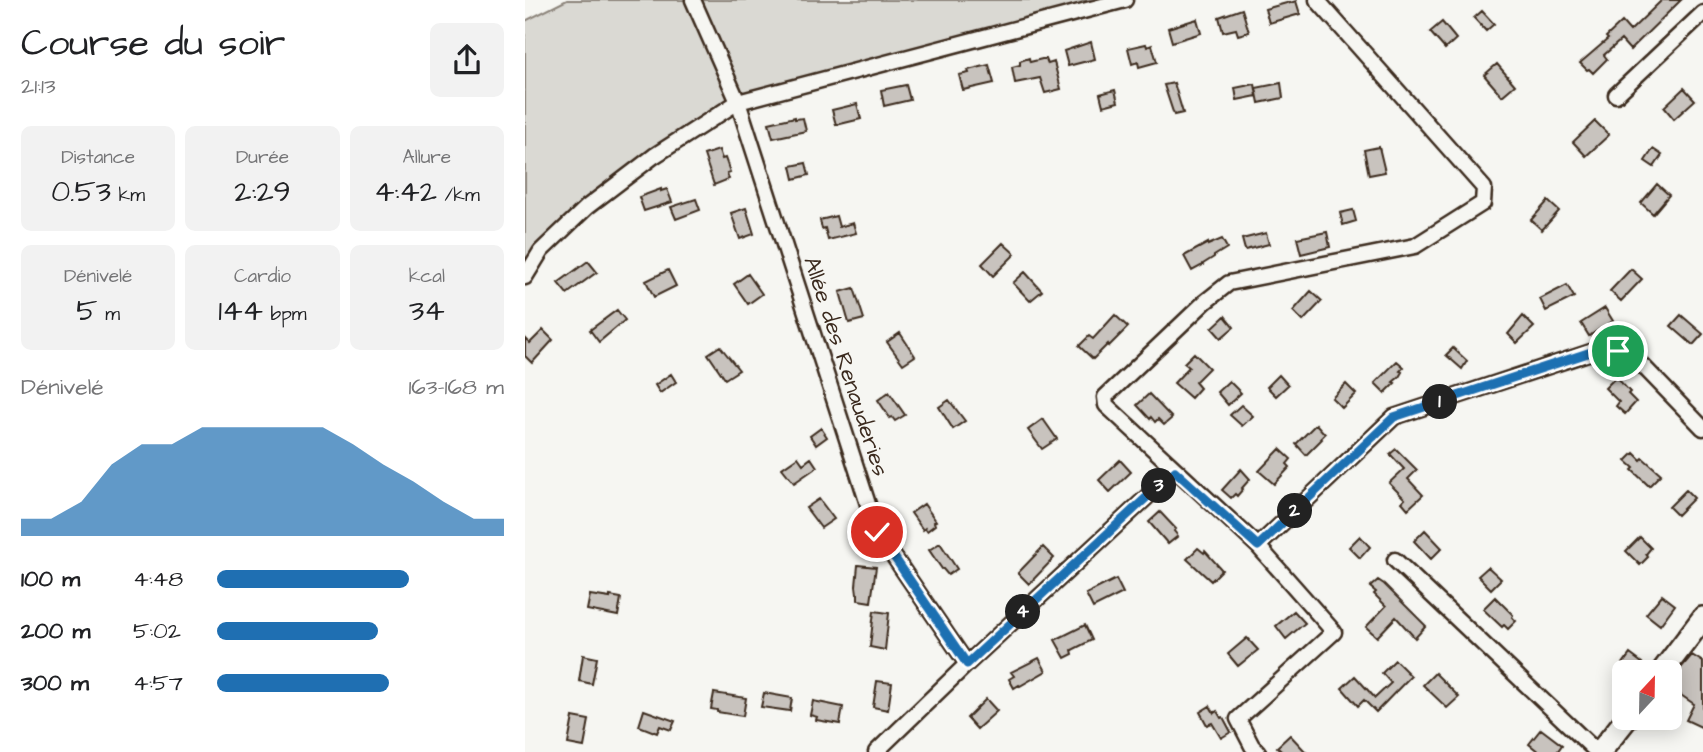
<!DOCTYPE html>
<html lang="fr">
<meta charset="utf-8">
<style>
:root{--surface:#fff;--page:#f2f2f2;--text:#202124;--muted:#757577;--accent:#1f6fb2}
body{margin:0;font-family:"Architects Daughter",sans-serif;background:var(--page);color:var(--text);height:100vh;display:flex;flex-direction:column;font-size:26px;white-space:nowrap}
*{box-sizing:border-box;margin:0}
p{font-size:23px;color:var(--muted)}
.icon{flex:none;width:38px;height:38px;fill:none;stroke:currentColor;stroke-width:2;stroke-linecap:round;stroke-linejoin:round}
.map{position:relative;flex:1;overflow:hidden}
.panel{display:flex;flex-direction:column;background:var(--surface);width:525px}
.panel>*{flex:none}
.needle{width:46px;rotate:22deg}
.fabs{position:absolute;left:1087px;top:660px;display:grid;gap:14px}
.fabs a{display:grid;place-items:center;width:70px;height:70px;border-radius:10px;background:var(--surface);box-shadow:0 4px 18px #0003;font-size:35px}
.pin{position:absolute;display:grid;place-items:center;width:60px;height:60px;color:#fff;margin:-30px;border:4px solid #fff;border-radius:50%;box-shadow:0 2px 7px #0007}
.km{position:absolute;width:35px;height:35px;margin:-18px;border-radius:50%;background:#222;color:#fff;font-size:19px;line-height:35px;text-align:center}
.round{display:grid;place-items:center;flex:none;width:74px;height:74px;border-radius:10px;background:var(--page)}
.summary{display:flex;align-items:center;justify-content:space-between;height:119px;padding:0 21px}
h1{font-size:38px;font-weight:600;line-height:52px}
.stats{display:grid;grid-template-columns:repeat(3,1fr);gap:10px;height:119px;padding:7px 21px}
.stats div{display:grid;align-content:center;border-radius:10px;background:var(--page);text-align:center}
.stats b{font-size:30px;font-weight:600}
.stats small{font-size:19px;font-weight:400}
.stats p{font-size:19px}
.chart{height:196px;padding:14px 21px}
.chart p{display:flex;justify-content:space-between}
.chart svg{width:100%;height:126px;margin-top:7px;fill:var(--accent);opacity:.7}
ul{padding:0 21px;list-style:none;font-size:23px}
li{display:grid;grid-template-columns:112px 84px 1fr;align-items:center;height:52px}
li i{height:18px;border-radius:9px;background:var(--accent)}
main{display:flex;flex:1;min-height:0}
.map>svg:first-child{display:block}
.green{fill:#dad9d3;stroke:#8a8278;stroke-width:2}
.building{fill:#c8c3be;stroke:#3b2a1e;stroke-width:2}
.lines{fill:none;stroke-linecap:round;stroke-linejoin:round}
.minor-casing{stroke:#3b2a1e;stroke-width:19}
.primary-casing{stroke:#3b2a1e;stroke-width:26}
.minor{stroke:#f6f6f2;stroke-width:14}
.primary{stroke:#f6f6f2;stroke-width:21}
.route-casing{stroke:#fff;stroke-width:14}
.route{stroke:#1f6fb2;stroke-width:9}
.labels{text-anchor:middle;stroke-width:5;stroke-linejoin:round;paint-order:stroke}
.street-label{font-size:23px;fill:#3b2a1e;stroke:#f6f6f2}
</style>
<main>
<section class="panel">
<div class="summary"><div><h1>Course du soir</h1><p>21:13</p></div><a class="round"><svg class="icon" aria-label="share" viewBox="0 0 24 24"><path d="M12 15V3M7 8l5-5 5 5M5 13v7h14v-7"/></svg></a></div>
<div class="stats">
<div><p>Distance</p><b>0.53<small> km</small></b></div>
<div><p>Durée</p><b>2:29</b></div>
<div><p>Allure</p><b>4:42<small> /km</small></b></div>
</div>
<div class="stats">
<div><p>Dénivelé</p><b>5<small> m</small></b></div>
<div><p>Cardio</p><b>144<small> bpm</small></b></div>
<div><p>kcal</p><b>34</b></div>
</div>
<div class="chart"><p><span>Dénivelé</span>163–168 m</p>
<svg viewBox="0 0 160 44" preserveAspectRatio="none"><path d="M0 44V38L10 38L20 32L30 19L40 12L50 12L60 6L70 6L80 6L90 6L100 6L110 12L120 19L130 25L140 32L150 38L160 38V44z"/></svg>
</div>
<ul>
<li><b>100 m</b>4:48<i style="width:67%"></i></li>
<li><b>200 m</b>5:02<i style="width:56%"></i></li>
<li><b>300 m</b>4:57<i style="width:60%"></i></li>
</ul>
</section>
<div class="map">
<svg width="1178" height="752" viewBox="0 0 1178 752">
<rect width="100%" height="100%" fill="#f6f6f2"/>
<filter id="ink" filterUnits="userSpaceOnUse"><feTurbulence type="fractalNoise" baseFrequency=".0143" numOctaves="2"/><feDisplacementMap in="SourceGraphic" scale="14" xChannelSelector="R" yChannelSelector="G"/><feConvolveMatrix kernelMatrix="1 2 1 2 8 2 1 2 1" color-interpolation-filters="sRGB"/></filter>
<g filter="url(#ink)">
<!-- green -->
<path class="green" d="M 42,0 L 599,0 L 247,85 L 162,132 L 18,251 L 0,280 L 0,21 Z"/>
<!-- building -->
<path class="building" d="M 1137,0 L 1156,0 L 1105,50 L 1096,40 L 1079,55 L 1082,59 L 1068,73 L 1064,69 L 1062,70 L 1055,63 L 1083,39 L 1081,37 L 1097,22 L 1105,31 Z
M 771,1 L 775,14 L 744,23 L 740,9 L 765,2 L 765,3 Z
M 717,9 L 724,32 L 713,35 L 711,29 L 698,32 L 694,17 Z
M 957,11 L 969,24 L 961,31 L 949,18 Z
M 672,19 L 676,33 L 647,42 L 643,28 Z
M 917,22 L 931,39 L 920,49 L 905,32 Z
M 566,42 L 570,59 L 543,66 L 539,51 Z
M 621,44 L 622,47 L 627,45 L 632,62 L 614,67 L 613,62 L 607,64 L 603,48 Z
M 504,58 L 505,62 L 517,59 L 521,59 L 523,64 L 529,62 L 536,89 L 520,93 L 515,78 L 490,83 L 487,67 L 495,65 L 495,61 Z
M 972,64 L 990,85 L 977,96 L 959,75 Z
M 464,65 L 469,83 L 438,90 L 434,75 L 444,73 L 443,70 Z
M 649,83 L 658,113 L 649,115 L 639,85 Z
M 756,83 L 758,98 L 734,103 L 731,88 Z
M 730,84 L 732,96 L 712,100 L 710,88 Z
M 381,85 L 385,100 L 359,106 L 356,90 Z
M 1159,88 L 1170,100 L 1149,119 L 1139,107 Z
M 590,90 L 593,102 L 578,106 L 575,94 Z
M 332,104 L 336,119 L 311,125 L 307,110 Z
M 270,117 L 270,119 L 278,118 L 281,131 L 248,138 L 244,123 Z
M 1070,121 L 1084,135 L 1061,156 L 1048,142 Z
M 854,147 L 860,172 L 844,175 L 839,150 Z
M 1128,149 L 1137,155 L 1129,167 L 1120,161 Z
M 194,150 L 197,159 L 200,158 L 205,172 L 202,173 L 204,179 L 189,185 L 179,155 Z
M 281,163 L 284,175 L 269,179 L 266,166 Z
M 1132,184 L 1144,195 L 1128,214 L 1116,203 Z
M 136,189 L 136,191 L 142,189 L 147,202 L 119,211 L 114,197 Z
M 171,199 L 175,210 L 151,219 L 146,207 Z
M 1023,201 L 1034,211 L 1017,230 L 1006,220 Z
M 221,208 L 229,234 L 215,239 L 206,213 Z
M 828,210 L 831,221 L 818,225 L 815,213 Z
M 311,216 L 314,227 L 328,223 L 331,233 L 303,240 L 300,228 L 297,229 L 295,220 Z
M 802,232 L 805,247 L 776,254 L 772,238 Z
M 741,233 L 744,244 L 720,250 L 717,239 Z
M 697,239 L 702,248 L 689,256 L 689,257 L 678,264 L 678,265 L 667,271 L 659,256 L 683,243 L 683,245 Z
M 478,243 L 490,254 L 468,276 L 457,264 Z
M 63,261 L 72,272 L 42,294 L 33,283 Z
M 1106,269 L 1117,279 L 1096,301 L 1085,291 Z
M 143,270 L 151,286 L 129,297 L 121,281 Z
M 500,272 L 517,291 L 505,301 L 488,283 Z
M 223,274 L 237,294 L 223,304 L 209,284 Z
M 1042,285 L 1049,297 L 1021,311 L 1015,299 Z
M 329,288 L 339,319 L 324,323 L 315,292 Z
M 786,291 L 797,301 L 778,321 L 768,311 Z
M 1080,308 L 1088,321 L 1064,336 L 1056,323 Z
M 92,310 L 100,320 L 74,342 L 65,330 Z
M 590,315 L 603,327 L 584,346 L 583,344 L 568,359 L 554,346 L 564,336 L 568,339 Z
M 1156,315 L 1178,334 L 1168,345 L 1146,326 Z
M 700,316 L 709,327 L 696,338 L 687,328 Z
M 998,316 L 1009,327 L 992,343 L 983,334 Z
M 18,330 L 28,340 L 7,363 L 0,356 L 0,338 L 5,343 Z
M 375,333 L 390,356 L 378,364 L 362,342 Z
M 195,346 L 214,370 L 200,379 L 183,354 Z
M 928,348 L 942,361 L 937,369 L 921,355 Z
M 669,353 L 684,368 L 670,382 L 675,388 L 666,398 L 649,383 L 664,367 L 659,363 Z
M 872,361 L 879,367 L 875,371 L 877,372 L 874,377 L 868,382 L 870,383 L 860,393 L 850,383 Z
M 146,374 L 151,382 L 135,393 L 130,385 Z
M 754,375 L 763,385 L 751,396 L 742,387 Z
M 1091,377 L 1105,392 L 1103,394 L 1111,402 L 1100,414 L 1091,406 L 1094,402 L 1080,388 Z
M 704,381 L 716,393 L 703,405 L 692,392 Z
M 821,384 L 831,394 L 817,408 L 807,398 Z
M 364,392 L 380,415 L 370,421 L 367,417 L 365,418 L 353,400 Z
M 624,394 L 647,418 L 639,425 L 633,419 L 630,422 L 626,417 L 625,419 L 612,405 Z
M 424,400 L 440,421 L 428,429 L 414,407 Z
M 716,405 L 728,416 L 717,426 L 705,415 Z
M 518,419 L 532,439 L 517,449 L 503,430 Z
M 791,424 L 800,434 L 796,438 L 797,439 L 781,455 L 771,444 Z
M 296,428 L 302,437 L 291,445 L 285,436 Z
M 755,449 L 766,459 L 762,464 L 765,467 L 749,484 L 734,471 Z
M 871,449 L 892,470 L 883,479 L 898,495 L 883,509 L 877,502 L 880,499 L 864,483 L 879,469 L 865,454 Z
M 1109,453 L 1116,460 L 1118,458 L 1136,474 L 1124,486 L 1107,470 L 1109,468 L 1101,461 Z
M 273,457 L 278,464 L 286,458 L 292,467 L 269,483 L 257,468 Z
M 595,460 L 606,472 L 585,492 L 574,480 Z
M 716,469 L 725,479 L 717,488 L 718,489 L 712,496 L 710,494 L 706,498 L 697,490 Z
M 1161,490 L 1169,498 L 1152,515 L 1144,507 Z
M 294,499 L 309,519 L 296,528 L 281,508 Z
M 399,504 L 411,521 L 409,522 L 410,525 L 402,531 L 400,528 L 398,530 L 386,513 Z
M 635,512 L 651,529 L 649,531 L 653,536 L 643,544 L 624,522 Z
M 900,530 L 917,548 L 906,559 L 889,541 Z
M 835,536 L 845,547 L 835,558 L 824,547 Z
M 1115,537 L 1126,548 L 1121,554 L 1123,557 L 1115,565 L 1101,551 Z
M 415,543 L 432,569 L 423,575 L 418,569 L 417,569 L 404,550 Z
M 518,547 L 529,558 L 504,584 L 493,573 Z
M 673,548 L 679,553 L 680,551 L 697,570 L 686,581 L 662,559 Z
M 333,565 L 351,567 L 346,602 L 333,600 L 333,594 L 332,594 L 331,586 Z
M 963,567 L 976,579 L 966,589 L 953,576 Z
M 591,579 L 598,593 L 568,608 L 561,594 Z
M 853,580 L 859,584 L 901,626 L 890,638 L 871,617 L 852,637 L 841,627 L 861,606 L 849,594 L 851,592 L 845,587 Z
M 65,595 L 85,598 L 85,596 L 96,598 L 93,616 L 62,610 Z
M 1137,595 L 1150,605 L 1135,625 L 1121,614 Z
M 970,597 L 988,615 L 987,617 L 991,621 L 983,629 L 979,625 L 977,627 L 958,609 Z
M 349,611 L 364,613 L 360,650 L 345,647 Z
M 769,611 L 780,623 L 761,639 L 751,626 Z
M 560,625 L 567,640 L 547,650 L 548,654 L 540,658 L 530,640 Z
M 722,638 L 733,650 L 713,666 L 703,654 Z
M 1105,654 L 1117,663 L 1111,672 L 1092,672 Z
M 58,655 L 72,658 L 67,684 L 54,681 Z
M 1167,655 L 1178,662 L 1178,728 L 1161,720 L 1169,704 L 1144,687 L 1144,682 Z
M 514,658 L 521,671 L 495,686 L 494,685 L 489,688 L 484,679 L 489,676 L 486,672 Z
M 870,660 L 886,676 L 851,712 L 839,700 L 833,706 L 817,688 L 830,676 L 850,698 L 866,683 L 857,673 Z
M 910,673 L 934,697 L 922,708 L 898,685 Z
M 352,681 L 367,683 L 363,710 L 348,707 Z
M 189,693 L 221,698 L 218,716 L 192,712 L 192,710 L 186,709 Z
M 239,693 L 267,698 L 265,711 L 236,707 Z
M 461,699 L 472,711 L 452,729 L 442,718 Z
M 288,701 L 318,707 L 315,724 L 291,720 L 292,717 L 285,715 Z
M 685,706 L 689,713 L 692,711 L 696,718 L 698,717 L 706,732 L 696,738 L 687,723 L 682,725 L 675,712 Z
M 119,710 L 150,721 L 146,730 L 135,726 L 132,733 L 114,726 Z
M 48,717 L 64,720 L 59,747 L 43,744 Z
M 1016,729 L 1037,745 L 1032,752 L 1014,752 L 1004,744 Z
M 765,735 L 781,752 L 757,752 L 752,747 Z"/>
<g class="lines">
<defs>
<path id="minor" d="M 168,0 L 213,102 L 352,532 L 442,664
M 792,0 L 959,188 L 958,203 L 890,246 L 704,283 L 680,302 L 580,397 L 581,405 L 733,546 L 869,417 L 1066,352 L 1093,351 L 1117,365 L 1178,428
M 1091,95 L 1178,13
M 0,277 L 16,251 L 62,207 L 129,156 L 213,102 L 600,0
M 870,560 L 1072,752
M 351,752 L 442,664 L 650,471
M 733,752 L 727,746 L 713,719 L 809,632 L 733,546"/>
<path id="primary" d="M 1137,672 L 1178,618
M 1075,752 L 1102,718"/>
</defs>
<!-- minor casing -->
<use href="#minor" class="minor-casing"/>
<!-- primary casing -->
<use href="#primary" class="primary-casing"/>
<!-- minor -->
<use href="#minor" class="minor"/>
<!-- primary -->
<use href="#primary" class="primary"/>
</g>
</g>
<g class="lines" filter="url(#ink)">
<defs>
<path id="route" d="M 352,532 L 442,664 L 650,471 L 733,546 L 869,417 L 1066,352 L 1093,351"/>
</defs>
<!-- route casing -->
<use href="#route" class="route-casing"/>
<!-- route -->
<use href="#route" class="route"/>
</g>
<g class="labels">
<!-- street labels -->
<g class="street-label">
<text transform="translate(322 366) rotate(72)" y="8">Allée des Renauderies</text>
</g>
</g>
</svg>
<div class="fabs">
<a><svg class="needle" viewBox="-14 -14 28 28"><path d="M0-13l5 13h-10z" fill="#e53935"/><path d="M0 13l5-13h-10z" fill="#757577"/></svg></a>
</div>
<div class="pin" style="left:1093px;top:351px;background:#1e9e55"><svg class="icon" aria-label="arrive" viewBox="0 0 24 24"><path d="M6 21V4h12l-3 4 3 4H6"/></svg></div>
<div class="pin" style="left:352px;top:532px;background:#d93025"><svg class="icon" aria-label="check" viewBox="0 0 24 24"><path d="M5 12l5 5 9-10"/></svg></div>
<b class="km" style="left:915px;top:402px">1</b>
<b class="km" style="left:770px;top:511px">2</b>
<b class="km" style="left:634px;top:486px">3</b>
<b class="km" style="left:498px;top:612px">4</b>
</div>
</main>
